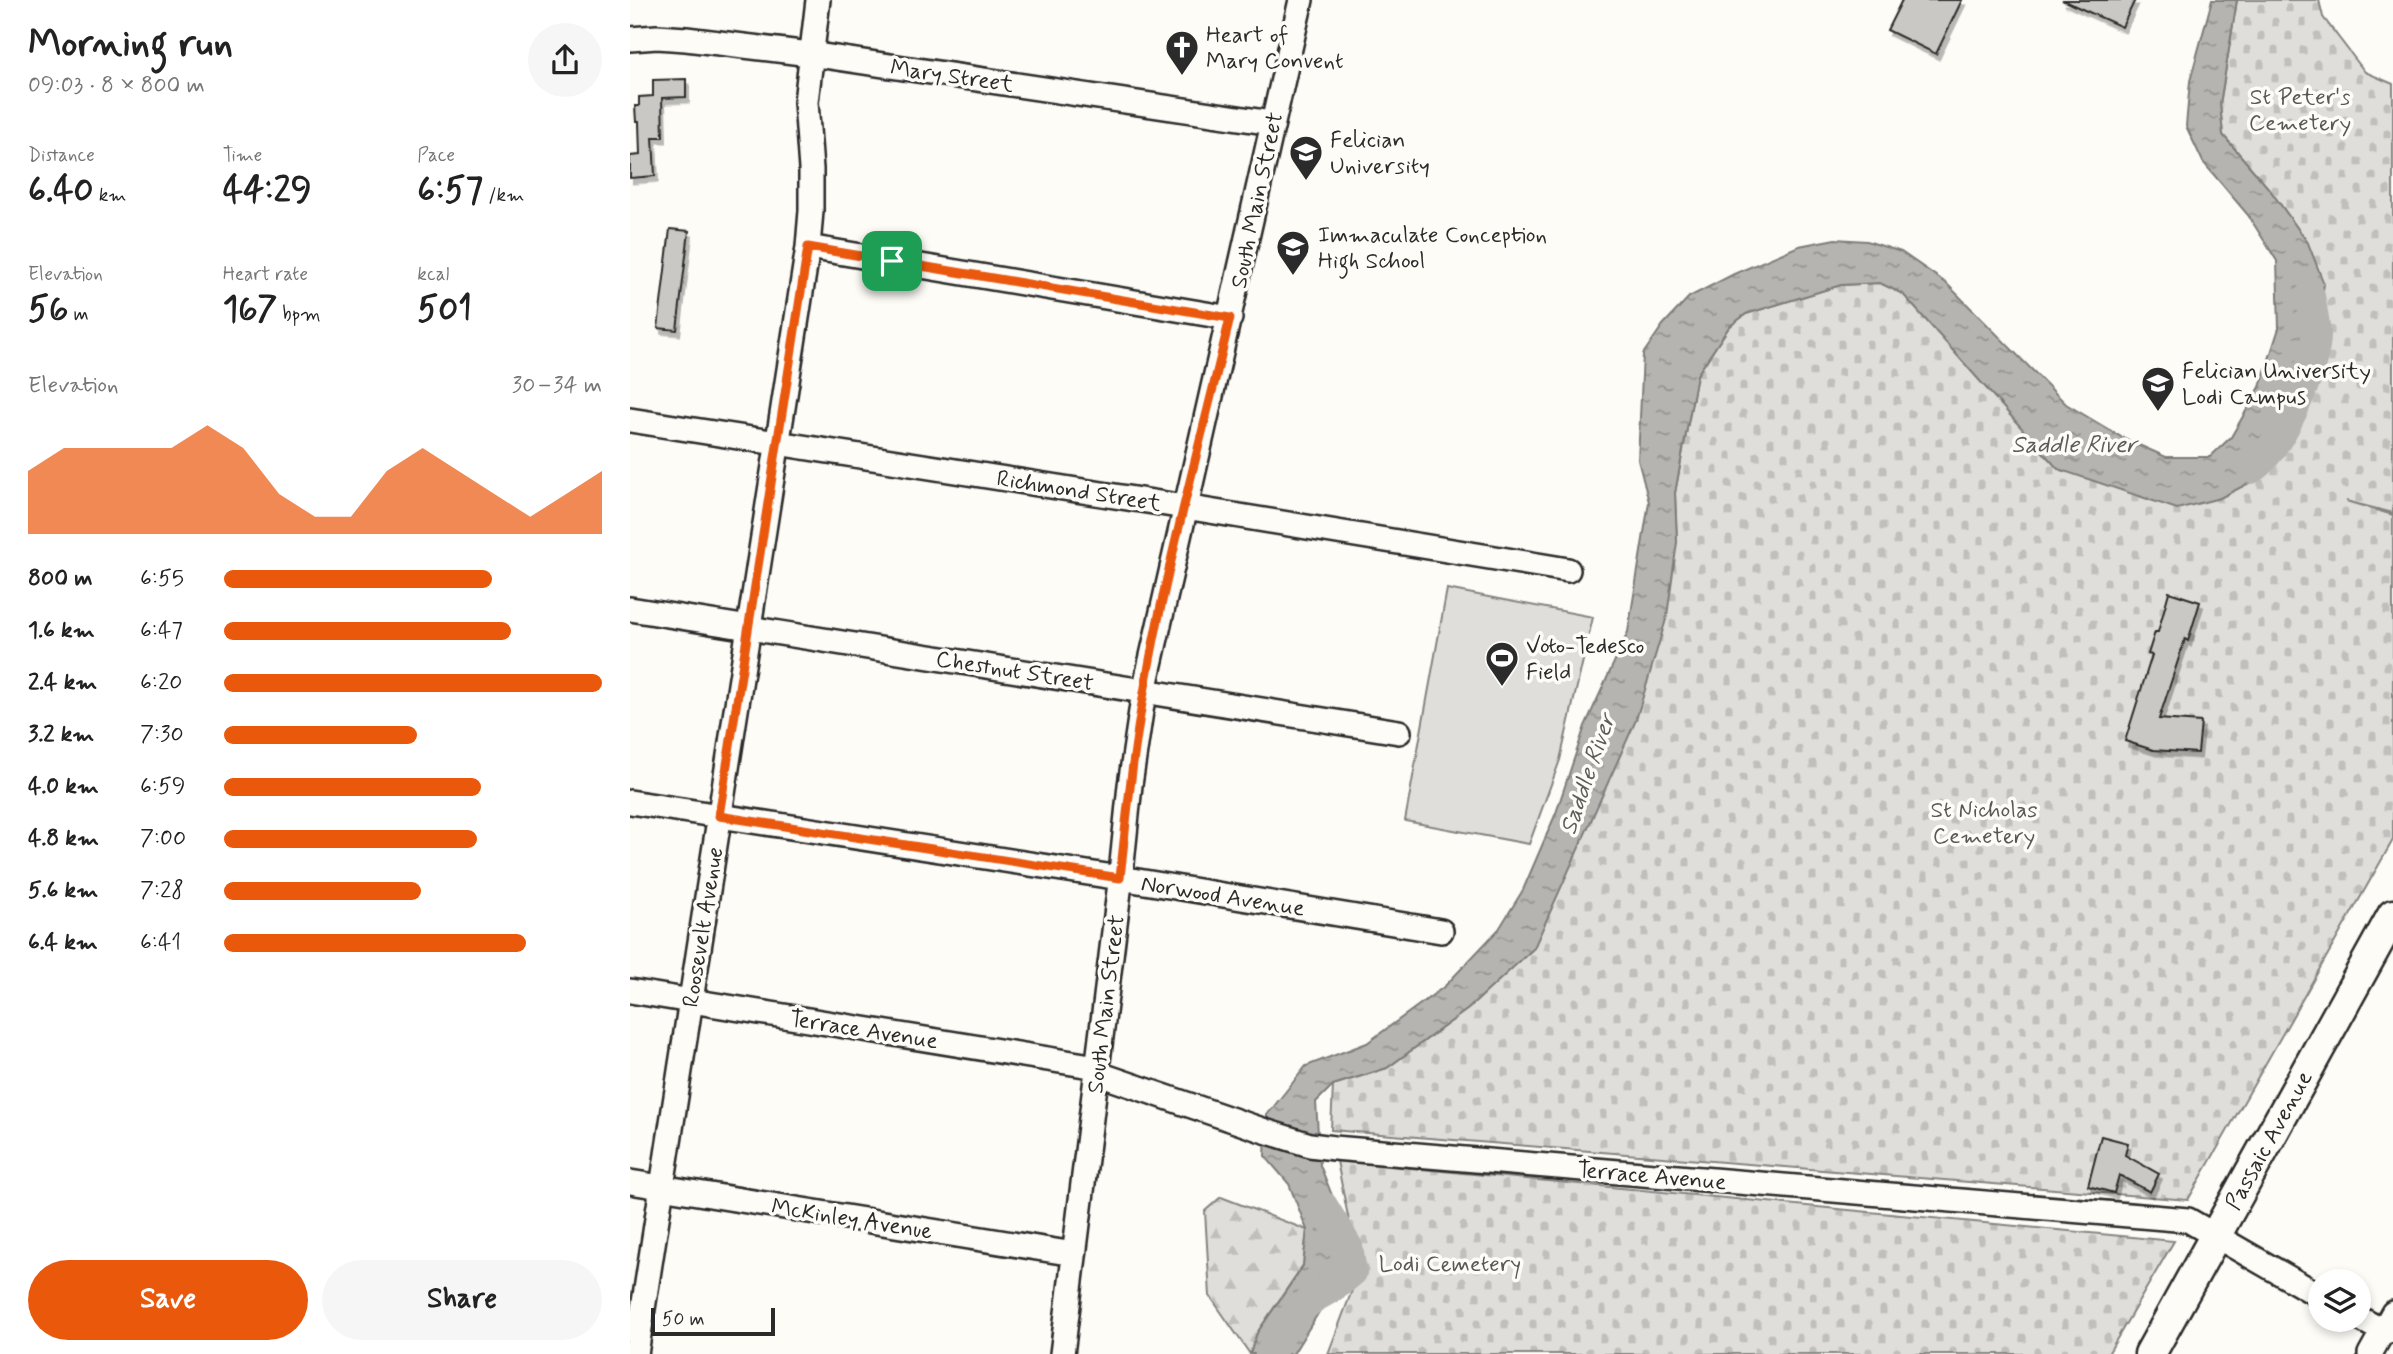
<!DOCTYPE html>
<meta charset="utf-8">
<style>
:root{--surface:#fff;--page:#f6f6f6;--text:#222;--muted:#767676;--accent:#ea580c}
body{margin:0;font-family:Mynerve,sans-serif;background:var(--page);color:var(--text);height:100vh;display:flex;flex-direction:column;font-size:26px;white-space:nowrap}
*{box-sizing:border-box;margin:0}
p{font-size:23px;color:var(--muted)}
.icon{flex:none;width:38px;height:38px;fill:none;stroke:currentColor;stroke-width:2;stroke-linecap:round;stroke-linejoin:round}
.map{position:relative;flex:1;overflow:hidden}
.side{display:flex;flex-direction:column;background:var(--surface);width:630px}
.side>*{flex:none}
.tools{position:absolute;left:1678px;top:1269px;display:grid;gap:14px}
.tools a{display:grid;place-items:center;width:63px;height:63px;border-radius:50%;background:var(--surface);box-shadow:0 4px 10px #0003;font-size:35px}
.scale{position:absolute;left:21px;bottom:18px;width:124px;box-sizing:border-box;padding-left:7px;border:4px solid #2b2b2b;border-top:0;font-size:19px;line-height:24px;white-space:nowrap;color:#2b2b2b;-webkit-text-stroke:5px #fdfcf7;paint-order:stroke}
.pin{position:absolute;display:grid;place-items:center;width:60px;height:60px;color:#fff;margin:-30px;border-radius:14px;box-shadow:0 4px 10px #0006}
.round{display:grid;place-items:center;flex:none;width:74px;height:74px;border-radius:37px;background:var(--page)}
.overview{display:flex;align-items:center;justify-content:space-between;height:119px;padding:0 28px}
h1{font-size:38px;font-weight:800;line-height:52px}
.metrics{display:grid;grid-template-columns:repeat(3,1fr);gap:10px;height:119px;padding:7px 28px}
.metrics div{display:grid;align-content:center}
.metrics b{font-size:35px;font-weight:800}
.metrics small{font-size:19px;font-weight:400}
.metrics p{font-size:19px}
.chart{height:196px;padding:14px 28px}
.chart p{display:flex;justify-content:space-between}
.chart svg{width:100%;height:126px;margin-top:7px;fill:var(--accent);opacity:.7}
.cta{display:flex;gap:14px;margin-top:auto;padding:14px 28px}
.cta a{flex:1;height:80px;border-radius:42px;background:var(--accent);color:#fff;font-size:28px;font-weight:800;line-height:80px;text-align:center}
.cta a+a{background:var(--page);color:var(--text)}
ul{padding:0 28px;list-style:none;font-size:23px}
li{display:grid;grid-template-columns:112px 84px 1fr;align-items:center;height:52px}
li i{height:18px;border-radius:9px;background:var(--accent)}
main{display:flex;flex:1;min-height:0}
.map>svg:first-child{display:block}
.forest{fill:url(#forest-firs);stroke:#858482;stroke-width:2}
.cemetery{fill:url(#cemetery-stones);stroke:#858482;stroke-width:2}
.pitch{fill:#dfdeda;stroke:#858482;stroke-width:2}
.water{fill:url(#water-ripples);stroke:#7e7d7b;stroke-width:2}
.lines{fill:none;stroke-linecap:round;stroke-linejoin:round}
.river{stroke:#b5b4b1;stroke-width:30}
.building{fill:#c9c8c4;stroke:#2b2b2b;stroke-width:2;filter:url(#shadow)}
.minor-casing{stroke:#2b2b2b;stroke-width:28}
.major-casing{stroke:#2b2b2b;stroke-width:35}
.minor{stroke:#fdfcf7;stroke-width:23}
.major{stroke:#fdfcf7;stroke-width:30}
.route-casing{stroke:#fff;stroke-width:14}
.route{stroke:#ea580c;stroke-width:9}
.labels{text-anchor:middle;stroke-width:7;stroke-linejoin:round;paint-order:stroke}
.poi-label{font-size:23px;fill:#2b2b2b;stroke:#fdfcf7;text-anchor:start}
.street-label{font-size:23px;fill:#2b2b2b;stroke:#fdfcf7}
.park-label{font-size:23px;fill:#585857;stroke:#fdfcf7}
.water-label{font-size:24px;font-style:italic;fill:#5b5b5a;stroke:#fdfcf7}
</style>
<main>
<section class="side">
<div class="overview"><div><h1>Morning run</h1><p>09:03 · 8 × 800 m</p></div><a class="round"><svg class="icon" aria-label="share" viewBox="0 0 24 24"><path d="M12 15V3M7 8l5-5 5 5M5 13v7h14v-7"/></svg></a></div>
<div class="metrics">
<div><p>Distance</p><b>6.40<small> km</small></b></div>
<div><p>Time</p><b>44:29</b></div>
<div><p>Pace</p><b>6:57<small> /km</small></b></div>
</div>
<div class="metrics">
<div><p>Elevation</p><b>56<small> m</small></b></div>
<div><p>Heart rate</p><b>167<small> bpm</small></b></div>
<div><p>kcal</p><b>501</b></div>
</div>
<div class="chart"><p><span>Elevation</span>30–34 m</p>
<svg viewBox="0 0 160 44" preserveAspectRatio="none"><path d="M0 44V22L10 14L20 14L30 14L40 14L50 6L60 14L70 30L80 38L90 38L100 22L110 14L120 22L130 30L140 38L150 30L160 22V44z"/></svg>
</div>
<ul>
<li><b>800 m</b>6:55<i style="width:71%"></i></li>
<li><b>1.6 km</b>6:47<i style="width:76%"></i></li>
<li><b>2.4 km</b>6:20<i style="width:100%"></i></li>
<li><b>3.2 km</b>7:30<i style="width:51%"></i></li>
<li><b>4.0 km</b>6:59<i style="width:68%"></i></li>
<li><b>4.8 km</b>7:00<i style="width:67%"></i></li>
<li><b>5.6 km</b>7:28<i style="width:52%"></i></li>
<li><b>6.4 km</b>6:41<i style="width:80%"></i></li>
</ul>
<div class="cta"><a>Save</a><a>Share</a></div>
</section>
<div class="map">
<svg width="1763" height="1354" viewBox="0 0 1763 1354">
<defs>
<pattern id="forest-firs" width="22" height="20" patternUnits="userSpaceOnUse" patternTransform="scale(1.75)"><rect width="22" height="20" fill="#dfdeda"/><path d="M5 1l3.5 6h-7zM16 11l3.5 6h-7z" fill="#c0bfbb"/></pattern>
<pattern id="cemetery-stones" width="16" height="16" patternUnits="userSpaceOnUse" patternTransform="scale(1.75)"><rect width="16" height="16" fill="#dfdeda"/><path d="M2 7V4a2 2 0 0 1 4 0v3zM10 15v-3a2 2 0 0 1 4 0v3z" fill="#c0bfbb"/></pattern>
<pattern id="water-ripples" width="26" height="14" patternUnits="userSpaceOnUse" patternTransform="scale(1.75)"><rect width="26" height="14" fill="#b5b4b1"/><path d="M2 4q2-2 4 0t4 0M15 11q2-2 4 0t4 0" fill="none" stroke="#939390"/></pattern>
<filter id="shadow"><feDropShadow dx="3" dy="5.5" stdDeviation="0" flood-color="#0004"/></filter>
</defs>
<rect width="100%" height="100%" fill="#fdfcf7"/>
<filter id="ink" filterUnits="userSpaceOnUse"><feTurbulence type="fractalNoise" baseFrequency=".0143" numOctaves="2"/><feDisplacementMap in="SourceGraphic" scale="14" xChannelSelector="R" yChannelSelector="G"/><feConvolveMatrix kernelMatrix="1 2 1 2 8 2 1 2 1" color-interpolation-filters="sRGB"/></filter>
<g filter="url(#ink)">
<!-- forest -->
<path class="forest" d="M 591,1197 L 677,1230 L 673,1265 L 627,1333 L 620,1354 L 580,1296 L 575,1211 Z"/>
<!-- cemetery -->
<path class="cemetery" d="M 1607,0 L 1689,0 L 1693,17 L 1735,72 L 1763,84 L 1763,513 L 1716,501 L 1763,515 L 1763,840 L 1558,1200 L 701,1130 L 703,1085 L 757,1068 L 838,1009 L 904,948 L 1047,542 L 1045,493 L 1067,375 L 1099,327 L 1116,314 L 1211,285 L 1250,283 L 1273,294 L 1428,469 L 1629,478 L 1678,243 L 1640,190 L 1593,135 L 1590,104 Z
M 707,1161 L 1544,1241 L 1478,1354 L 698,1354 L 729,1272 Z"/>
<!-- pitch -->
<path class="pitch" d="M 817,589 L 963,617 L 930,760 L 899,844 L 775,821 Z"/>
<!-- water -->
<path class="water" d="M 1582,0 L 1607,0 L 1590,104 L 1593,135 L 1640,190 L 1678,243 L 1694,284 L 1676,387 L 1629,478 L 1590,498 L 1547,509 L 1428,469 L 1273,294 L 1250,283 L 1211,285 L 1116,314 L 1099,327 L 1067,375 L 1045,493 L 1047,542 L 1037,616 L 1006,720 L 904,948 L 838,1009 L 757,1068 L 703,1085 L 686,1102 L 690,1165 L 705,1203 L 716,1245 L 710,1278 L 663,1354 L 620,1354 L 627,1333 L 673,1266 L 677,1230 L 659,1184 L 635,1156 L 637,1115 L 676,1066 L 737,1043 L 815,986 L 869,929 L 893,890 L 926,813 L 955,726 L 998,632 L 1019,502 L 1008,460 L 1013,354 L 1033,325 L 1059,297 L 1104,274 L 1169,246 L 1205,239 L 1237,241 L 1271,252 L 1316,283 L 1436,404 L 1493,438 L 1536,457 L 1580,457 L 1601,437 L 1630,387 L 1649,328 L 1647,261 L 1618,215 L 1573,162 L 1556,126 L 1560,81 Z"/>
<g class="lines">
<!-- river -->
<path class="river" d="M 1621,469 C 1649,452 1687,366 1686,334 C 1685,321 1682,308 1680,296
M 640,1354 L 659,1320 L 682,1299 L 705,1286 L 722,1272 L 718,1247 L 693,1206"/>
</g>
<!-- building -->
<path class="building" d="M 1272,0 L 1332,0 L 1306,54 L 1257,30 Z
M 1432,0 L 1505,0 L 1492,27 Z
M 56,79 L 56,97 L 32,98 L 33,137 L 23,137 L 25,176 L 0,178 L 0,156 L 10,155 L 9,122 L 6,122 L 5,106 L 9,106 L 9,97 L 23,96 L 23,80 Z
M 40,229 L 59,231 L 47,330 L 28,328 Z
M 1539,592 L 1570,602 L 1558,641 L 1555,639 L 1529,719 L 1571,722 L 1568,753 L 1523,750 L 1495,741 L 1522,655 L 1518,654 L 1525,632 L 1528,632 Z
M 1471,1136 L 1498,1143 L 1495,1155 L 1529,1174 L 1520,1192 L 1489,1175 L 1484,1193 L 1458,1186 Z"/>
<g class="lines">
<defs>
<path id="minor" d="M 0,39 L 27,37 L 56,39 L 180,54 L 642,123
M 178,247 L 600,318
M 0,420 L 555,507 L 938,570
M 0,609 L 769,732
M 0,802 L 490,878 L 811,931
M 0,991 L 467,1067
M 466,1073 L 635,1131 L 680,1145 L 704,1148 L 1558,1220 L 1690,1296
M 0,1182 L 444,1254
M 1729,1318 L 1749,1329 L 1763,1331
M 6,1354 L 178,247 L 181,211 L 181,169 L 176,102 L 188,0
M 432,1354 L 490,883 L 500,785 L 514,691 L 671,0
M 1740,1354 L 1763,1313"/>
<path id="major" d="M 1520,1354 L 1763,915"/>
</defs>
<!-- minor casing -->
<use href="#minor" class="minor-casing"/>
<!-- major casing -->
<use href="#major" class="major-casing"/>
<!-- minor -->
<use href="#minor" class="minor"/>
<!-- major -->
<use href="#major" class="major"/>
</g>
</g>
<g class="lines" filter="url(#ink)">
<defs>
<path id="route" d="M 178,247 L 600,318 C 571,441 537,563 515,687 C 503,751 497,814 490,878 L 89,816 Z"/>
</defs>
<!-- route casing -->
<use href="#route" class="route-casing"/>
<!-- route -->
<use href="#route" class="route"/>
</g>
<!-- icons -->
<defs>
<symbol id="church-pin" viewBox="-11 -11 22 30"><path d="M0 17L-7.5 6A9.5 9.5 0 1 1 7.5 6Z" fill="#2b2b2b" stroke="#fdfcf7"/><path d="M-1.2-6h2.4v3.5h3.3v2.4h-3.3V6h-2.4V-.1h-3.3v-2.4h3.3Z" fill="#fff"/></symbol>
<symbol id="school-pin" viewBox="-11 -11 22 30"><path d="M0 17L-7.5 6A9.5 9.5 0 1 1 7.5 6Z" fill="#2b2b2b" stroke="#fdfcf7"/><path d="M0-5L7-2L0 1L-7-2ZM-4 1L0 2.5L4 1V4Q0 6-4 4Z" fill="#fff"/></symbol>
<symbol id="university-pin" viewBox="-11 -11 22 30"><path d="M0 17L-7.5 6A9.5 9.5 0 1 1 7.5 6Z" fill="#2b2b2b" stroke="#fdfcf7"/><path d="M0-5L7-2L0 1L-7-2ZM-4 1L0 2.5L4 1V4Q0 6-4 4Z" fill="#fff"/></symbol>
<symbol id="stadium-pin" viewBox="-11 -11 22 30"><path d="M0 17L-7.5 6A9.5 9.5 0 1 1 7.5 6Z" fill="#2b2b2b" stroke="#fdfcf7"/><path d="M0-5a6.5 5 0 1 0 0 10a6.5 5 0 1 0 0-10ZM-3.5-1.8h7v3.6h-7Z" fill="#fff"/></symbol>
</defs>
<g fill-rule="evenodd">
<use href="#church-pin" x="533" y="28" width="38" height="52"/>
<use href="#school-pin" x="657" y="133" width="38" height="52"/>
<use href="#school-pin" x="644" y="228" width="38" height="52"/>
<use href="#university-pin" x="1509" y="364" width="38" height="52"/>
<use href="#stadium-pin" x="853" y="639" width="38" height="52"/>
</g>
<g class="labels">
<!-- poi labels -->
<g class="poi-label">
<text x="576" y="42">Heart of<tspan x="576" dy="26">Mary Convent</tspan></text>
<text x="700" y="147">Felician<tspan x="700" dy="26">University</tspan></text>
<text x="688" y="242">Immaculate Conception<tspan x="688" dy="26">High School</tspan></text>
<text x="1552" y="378">Felician University<tspan x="1552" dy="26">Lodi Campus</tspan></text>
<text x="896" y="653">Voto-Tedesco<tspan x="896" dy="26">Field</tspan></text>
</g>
<!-- street labels -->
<g class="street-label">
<text transform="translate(322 75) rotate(8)" y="8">Mary Street</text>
<text transform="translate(626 200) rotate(-78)" y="8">South Main Street</text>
<text transform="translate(449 490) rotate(9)" y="8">Richmond Street</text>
<text transform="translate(385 670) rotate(9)" y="8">Chestnut Street</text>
<text transform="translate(593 895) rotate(9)" y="8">Norwood Avenue</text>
<text transform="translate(72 927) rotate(-81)" y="8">Roosevelt Avenue</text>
<text transform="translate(475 1004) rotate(-83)" y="8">South Main Street</text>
<text transform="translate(234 1029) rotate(9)" y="8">Terrace Avenue</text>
<text transform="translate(1638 1140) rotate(-61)" y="8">Passaic Avenue</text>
<text transform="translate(1022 1175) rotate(5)" y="8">Terrace Avenue</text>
<text transform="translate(222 1218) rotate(9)" y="8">McKinley Avenue</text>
</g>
<!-- park labels -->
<g class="park-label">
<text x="1670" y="104">St Peter's<tspan x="1670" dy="26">Cemetery</tspan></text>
<text x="1354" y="817">St Nicholas<tspan x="1354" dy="26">Cemetery</tspan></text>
<text x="820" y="1271">Lodi Cemetery</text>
</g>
<!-- water labels -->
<g class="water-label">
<text x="1444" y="452">Saddle River</text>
<text transform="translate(957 774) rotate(-71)" y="8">Saddle River</text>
</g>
</g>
</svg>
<div class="tools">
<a><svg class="icon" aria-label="layers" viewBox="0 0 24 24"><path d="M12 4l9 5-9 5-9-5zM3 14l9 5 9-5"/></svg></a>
</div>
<div class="scale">50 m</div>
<div class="pin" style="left:262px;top:261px;background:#1e9e55"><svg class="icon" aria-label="arrive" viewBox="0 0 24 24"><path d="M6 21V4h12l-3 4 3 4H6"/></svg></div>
</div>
</main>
